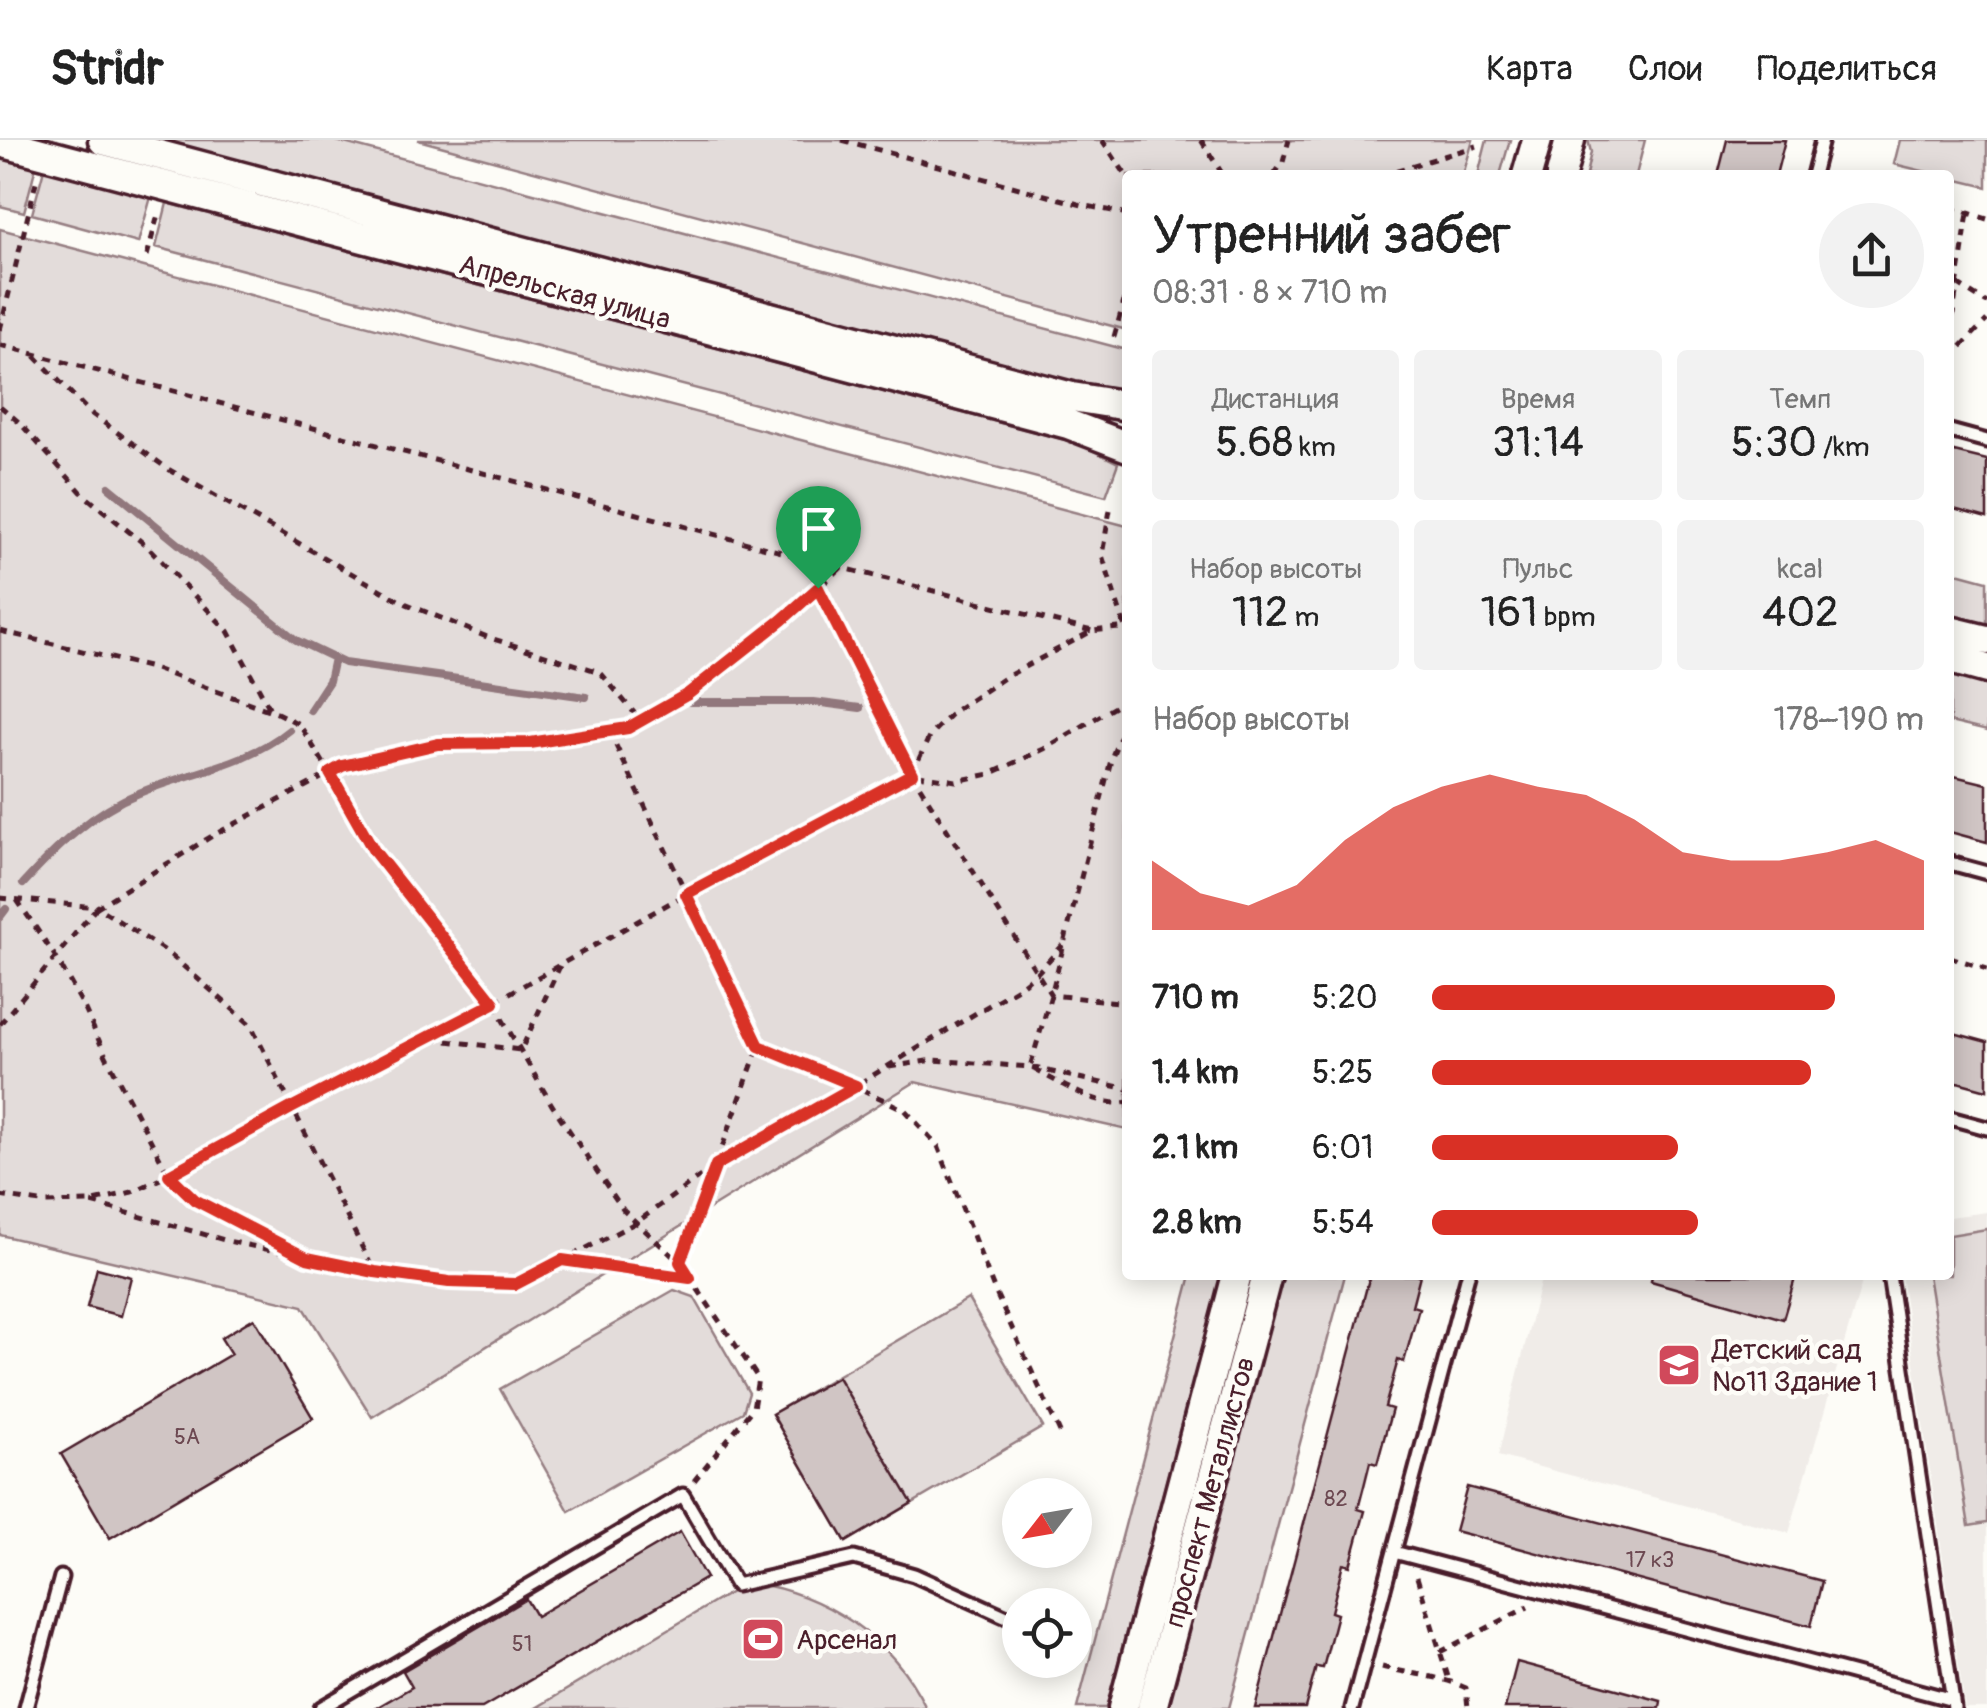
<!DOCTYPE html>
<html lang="ru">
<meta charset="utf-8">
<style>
:root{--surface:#fff;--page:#f2f2f2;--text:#222;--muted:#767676;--line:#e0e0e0;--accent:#d93025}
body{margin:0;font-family:Pangolin,sans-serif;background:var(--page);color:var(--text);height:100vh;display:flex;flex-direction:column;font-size:38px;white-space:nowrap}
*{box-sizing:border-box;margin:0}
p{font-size:32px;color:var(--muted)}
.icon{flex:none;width:55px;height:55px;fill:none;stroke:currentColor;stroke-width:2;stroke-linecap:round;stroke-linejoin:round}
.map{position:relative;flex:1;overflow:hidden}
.panel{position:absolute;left:1122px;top:30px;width:832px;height:1110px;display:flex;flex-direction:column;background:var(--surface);border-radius:10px;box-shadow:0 5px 25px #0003}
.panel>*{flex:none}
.needle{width:65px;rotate:239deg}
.fabs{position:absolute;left:1002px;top:1338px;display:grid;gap:20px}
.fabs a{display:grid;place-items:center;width:90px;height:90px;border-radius:50%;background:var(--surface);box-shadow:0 5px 25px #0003;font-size:50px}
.pin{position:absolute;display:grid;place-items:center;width:85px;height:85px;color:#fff;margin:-102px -42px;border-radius:50% 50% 50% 0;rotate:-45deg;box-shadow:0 0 10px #0007}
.pin .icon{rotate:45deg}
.round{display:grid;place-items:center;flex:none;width:105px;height:105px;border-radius:52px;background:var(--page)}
.headline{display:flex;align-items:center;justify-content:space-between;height:170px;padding:0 30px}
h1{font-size:55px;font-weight:600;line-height:75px}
.metrics{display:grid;grid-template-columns:repeat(3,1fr);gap:15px;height:170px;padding:10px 30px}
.metrics div{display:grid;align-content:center;border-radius:10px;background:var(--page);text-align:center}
.metrics b{font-size:42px;font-weight:600}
.metrics small{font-size:28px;font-weight:400}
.metrics p{font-size:28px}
.chart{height:280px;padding:20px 30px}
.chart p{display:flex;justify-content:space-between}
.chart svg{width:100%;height:180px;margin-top:10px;fill:var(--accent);opacity:.7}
ul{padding:0 30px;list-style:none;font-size:32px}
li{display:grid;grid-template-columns:160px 120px 1fr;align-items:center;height:75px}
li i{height:25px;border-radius:12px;background:var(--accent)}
header{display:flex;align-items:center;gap:60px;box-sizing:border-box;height:140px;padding:0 50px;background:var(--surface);border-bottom:2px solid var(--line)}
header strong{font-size:48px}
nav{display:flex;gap:55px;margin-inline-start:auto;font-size:35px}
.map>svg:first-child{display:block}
.built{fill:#f0ece8}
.green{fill:#e3dcda;stroke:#967e82;stroke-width:2.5}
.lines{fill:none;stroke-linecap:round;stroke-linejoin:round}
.stream{stroke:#91777b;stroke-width:8}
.building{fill:#d0c5c4;stroke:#4a1f2b;stroke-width:2.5}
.service-casing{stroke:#4a1f2b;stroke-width:19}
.tertiary-casing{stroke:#4a1f2b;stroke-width:35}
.path{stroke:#4a1f2b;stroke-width:5;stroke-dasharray:8 8;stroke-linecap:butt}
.service{stroke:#fdfcf7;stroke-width:11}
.tertiary{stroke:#fdfcf7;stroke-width:28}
.route-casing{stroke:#fff;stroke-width:20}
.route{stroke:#d93025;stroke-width:12}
.labels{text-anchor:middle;stroke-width:9;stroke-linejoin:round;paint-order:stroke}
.number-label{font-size:22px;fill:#6c4851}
.street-label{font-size:28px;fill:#4a1f2b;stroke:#fdfcf7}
.poi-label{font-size:28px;fill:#4a1f2b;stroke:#fdfcf7;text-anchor:start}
</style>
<header>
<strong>Stridr</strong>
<nav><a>Карта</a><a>Слои</a><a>Поделиться</a></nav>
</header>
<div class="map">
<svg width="1987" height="1568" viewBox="0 0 1987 1568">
<rect width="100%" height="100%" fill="#fdfcf7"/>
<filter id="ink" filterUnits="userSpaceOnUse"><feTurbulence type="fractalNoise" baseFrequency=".01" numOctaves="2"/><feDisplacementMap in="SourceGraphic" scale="20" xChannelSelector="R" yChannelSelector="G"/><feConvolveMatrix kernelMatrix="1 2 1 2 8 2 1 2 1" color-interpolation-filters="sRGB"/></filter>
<g filter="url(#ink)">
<!-- built -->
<path class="built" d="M 1987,1072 L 1987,1568 L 1965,1568 L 1901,1135 L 1950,1135 L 1950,1077 Z
M 1542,1135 L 1864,1135 L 1789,1393 L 1498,1316 Z"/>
<!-- green -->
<path class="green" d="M 156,0 L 333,0 L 1127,210 L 1127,250 L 1071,242 Z
M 418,0 L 1473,0 L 1463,35 L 1128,35 L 1127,190 Z
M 1487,0 L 1510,0 L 1500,35 L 1478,35 Z
M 1588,0 L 1645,0 L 1636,35 L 1586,35 L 1591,12 Z
M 1900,0 L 1987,0 L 1987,47 L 1950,38 L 1950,35 L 1939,35 L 1894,24 Z
M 1,18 L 36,26 L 24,72 L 0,66 Z
M 44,29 L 151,57 L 138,103 L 32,74 Z
M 167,63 L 1077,303 L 1118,323 L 1106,356 L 156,107 Z
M 0,89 L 1127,386 L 1127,990 L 915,942 L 372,1277 L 303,1166 L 0,1095 Z
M 1950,431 L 1987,441 L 1987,487 L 1950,477 Z
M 1950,534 L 1987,544 L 1987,591 L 1950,582 Z
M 1987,1089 L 1987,1383 L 1969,1386 L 1928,1135 L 1950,1135 L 1950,1095 Z
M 1191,1135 L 1221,1135 L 1106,1568 L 1077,1568 Z
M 1282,1135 L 1345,1135 L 1229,1568 L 1167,1568 Z
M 674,1150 L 694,1157 L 749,1253 L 743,1272 L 569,1371 L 500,1249 Z
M 968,1159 L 1043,1287 L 846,1402 L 772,1274 Z
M 748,1442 C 825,1453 892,1497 926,1568 L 536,1568 Z"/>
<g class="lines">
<!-- stream -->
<path class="stream" d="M 109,347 L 296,500 L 344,523 L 586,557
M 690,562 L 814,562 L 860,568
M 310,570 L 329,541 L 334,518
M 23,744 C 55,709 93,671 139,653 C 189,632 246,625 289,590
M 0,777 L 6,769"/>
</g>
<!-- building -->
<path class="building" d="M 1727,0 L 1785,0 L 1776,35 L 1718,35 Z
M 1950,311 L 1987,320 L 1987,378 L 1950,368 Z
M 1950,635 L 1987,644 L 1987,702 L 1950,692 Z
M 1950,892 L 1987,902 L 1987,950 L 1950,940 Z
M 97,1128 L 131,1137 L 121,1176 L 87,1167 Z
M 1370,1135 L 1420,1135 L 1412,1166 L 1419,1168 L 1404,1222 L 1398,1220 L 1385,1267 L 1392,1269 L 1377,1324 L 1370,1322 L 1364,1346 L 1358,1369 L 1365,1371 L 1350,1426 L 1343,1424 L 1331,1472 L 1337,1474 L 1323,1528 L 1316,1527 L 1305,1568 L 1255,1568 Z
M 1652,1135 L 1796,1135 L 1783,1179 L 1651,1141 Z
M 254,1178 L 313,1278 L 110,1398 L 61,1314 L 231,1214 L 221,1198 Z
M 838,1237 L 912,1363 L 846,1402 L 772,1274 Z
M 1467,1347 L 1822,1441 L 1811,1486 L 1455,1391 Z
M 680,1392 L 706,1438 L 482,1568 L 376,1568 L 412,1547 L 403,1531 L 526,1459 L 536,1476 Z
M 1517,1522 L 1661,1561 L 1660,1568 L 1505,1568 Z"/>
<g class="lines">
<defs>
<path id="service" d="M 1813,35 L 1822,0
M 1950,291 L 1987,301
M 1950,723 L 1987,733
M 1950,978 L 1987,988
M 1889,1135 L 1954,1568
M 1394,1412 L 1953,1560
M 26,1568 L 61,1437
M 321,1568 L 683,1355 L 736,1445 L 854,1418 L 914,1435 L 1020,1483
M 1352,1568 L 1468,1135"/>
<path id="tertiary" d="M 103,0 L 1072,257 L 1128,266
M 0,2 L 1068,284 L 1128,307
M 1527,35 L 1537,0
M 1561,35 L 1570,0
M 1950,491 L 1987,500
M 1950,519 L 1987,529
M 1123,1568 L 1237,1135
M 1152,1568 L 1267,1135"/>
</defs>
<!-- service casing -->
<use href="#service" class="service-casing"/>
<!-- tertiary casing -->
<use href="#tertiary" class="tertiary-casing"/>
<!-- path -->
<path class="path" d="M 842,0 L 1082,65 L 1128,74
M 1102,0 L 1128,38
M 1201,0 L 1223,35
M 1274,35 L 1283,22 L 1289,0
M 1381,35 L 1477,6
M 1950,67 L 1987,79
M 147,116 L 159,71
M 1957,144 L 1987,163
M 0,190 L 37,38
M 1950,194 L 1968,73
M 1114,197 L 1128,147
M 0,205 L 804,418 L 1092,491
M 35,216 L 89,272 L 168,329 L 402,462 L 487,497 L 600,532 L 641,581
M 1950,218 L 1987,180
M 0,266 L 20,283 L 84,355 L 148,407 L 228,491 L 270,569
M 1110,370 L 1102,415 L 1125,487
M 804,418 L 912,634 L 1051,855 L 1128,863
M 0,491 L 152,528 L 277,573 L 299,584 L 330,633 L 374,711 L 493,863 L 552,965 L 624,1071 L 680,1123 L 758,1238 L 753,1268 L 693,1342
M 1128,578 L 1112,616 L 1051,855 L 1030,927 C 1055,940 1099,969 1128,962
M 609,591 L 759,906 L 680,1123
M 912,634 L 930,595 L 954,571 L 1004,538 L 1092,491 L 1128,487
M 0,758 L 97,767 L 212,696 L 342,627 L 438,604 L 530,603 L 628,588 L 689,555 L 783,480 L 841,428
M 17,760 L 55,816 L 83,865 L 106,916 L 169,1035 L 195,1061 L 300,1114
M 1950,817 L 1987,829
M 0,884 L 97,767 L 167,812 L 251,885 L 374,1131
M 431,899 L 521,910 L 560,826
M 759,906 L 855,946 L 905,970 L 938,1006 L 994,1149 L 1062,1297
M 889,927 L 933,920 L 1030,927 L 1128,949
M 0,1056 L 47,1063 L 90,1062 L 132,1052 L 169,1035 L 291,968 L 428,899 L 686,754 L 912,634 L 956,641 L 990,634 L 1044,609 L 1128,559
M 92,1063 L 228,1101 L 375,1132 L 449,1142 L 515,1145 L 637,1082 L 716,1025 L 855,946 L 1016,849 L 1037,833 L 1063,805
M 565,1121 L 688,1138
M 1417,1437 L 1449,1540
M 1440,1512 L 1528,1467
M 1382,1527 C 1409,1534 1442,1536 1466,1548 L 1468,1568"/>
<!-- service -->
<use href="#service" class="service"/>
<!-- tertiary -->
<use href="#tertiary" class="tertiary"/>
</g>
</g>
<g class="lines" filter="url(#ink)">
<defs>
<path id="route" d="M 818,448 L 912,634 L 686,754 L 759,906 L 856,946 L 716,1025 L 680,1122 L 690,1138 L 562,1120 L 516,1144 L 449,1142 L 375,1132 L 307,1118 L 195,1060 L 169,1035 L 291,968 L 494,863 L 374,711 L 330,633 L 342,626 L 438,604 L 530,603 L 628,588 L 688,554 L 782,480 Z"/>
</defs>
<!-- route casing -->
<use href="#route" class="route-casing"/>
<!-- route -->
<use href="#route" class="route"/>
</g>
<!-- icons -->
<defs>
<symbol id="school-square" viewBox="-11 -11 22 22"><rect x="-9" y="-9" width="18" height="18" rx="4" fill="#d1495b" stroke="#fdfcf7"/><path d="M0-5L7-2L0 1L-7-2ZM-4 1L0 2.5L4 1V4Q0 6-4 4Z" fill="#fff"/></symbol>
<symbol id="stadium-square" viewBox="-11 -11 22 22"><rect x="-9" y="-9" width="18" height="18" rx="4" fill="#d1495b" stroke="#fdfcf7"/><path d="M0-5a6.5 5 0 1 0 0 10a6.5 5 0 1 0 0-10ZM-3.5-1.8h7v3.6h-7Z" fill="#fff"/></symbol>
</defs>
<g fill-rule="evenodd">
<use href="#school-square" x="1654" y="1200" width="50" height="50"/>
<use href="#stadium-square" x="738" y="1474" width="50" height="50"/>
</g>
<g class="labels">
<!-- number labels -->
<g class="number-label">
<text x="187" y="1304">5А</text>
<text x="1336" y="1366">82</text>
<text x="1650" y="1427">17 к3</text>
<text x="522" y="1511">51</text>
</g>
<!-- street labels -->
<g class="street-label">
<text transform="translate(565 151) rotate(15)" y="10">Апрельская улица</text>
<text transform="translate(1209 1352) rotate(-75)" y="10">проспект Металлистов</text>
</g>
<!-- poi labels -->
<g class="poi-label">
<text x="1712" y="1219">Детский сад<tspan x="1712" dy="32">№11 Здание 1</tspan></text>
<text x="796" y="1509">Арсенал</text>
</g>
</g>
</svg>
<div class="fabs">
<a><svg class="needle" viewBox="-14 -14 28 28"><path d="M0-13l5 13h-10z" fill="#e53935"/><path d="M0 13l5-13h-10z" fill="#767676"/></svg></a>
<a><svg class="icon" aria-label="locate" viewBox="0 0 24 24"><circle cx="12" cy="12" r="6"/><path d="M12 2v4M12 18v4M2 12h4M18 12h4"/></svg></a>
</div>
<div class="pin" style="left:818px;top:448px;background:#1e9e55"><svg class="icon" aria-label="arrive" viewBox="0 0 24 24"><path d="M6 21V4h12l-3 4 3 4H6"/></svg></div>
<section class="panel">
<div class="headline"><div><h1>Утренний забег</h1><p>08:31 · 8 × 710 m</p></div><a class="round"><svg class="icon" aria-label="share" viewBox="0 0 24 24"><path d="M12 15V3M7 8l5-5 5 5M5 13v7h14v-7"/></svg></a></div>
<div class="metrics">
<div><p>Дистанция</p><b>5.68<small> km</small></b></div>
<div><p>Время</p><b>31:14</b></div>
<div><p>Темп</p><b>5:30<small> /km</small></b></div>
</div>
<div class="metrics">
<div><p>Набор высоты</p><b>112<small> m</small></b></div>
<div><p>Пульс</p><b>161<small> bpm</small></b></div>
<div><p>kcal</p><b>402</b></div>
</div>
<div class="chart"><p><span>Набор высоты</span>178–190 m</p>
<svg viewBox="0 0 160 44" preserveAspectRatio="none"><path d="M0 44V27L10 35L20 38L30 33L40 22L50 14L60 9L70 6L80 9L90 11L100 17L110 25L120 27L130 27L140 25L150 22L160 27V44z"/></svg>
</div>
<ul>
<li><b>710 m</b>5:20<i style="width:82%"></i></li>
<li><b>1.4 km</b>5:25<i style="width:77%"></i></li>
<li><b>2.1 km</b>6:01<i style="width:50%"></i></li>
<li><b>2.8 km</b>5:54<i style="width:54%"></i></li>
</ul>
</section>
</div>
